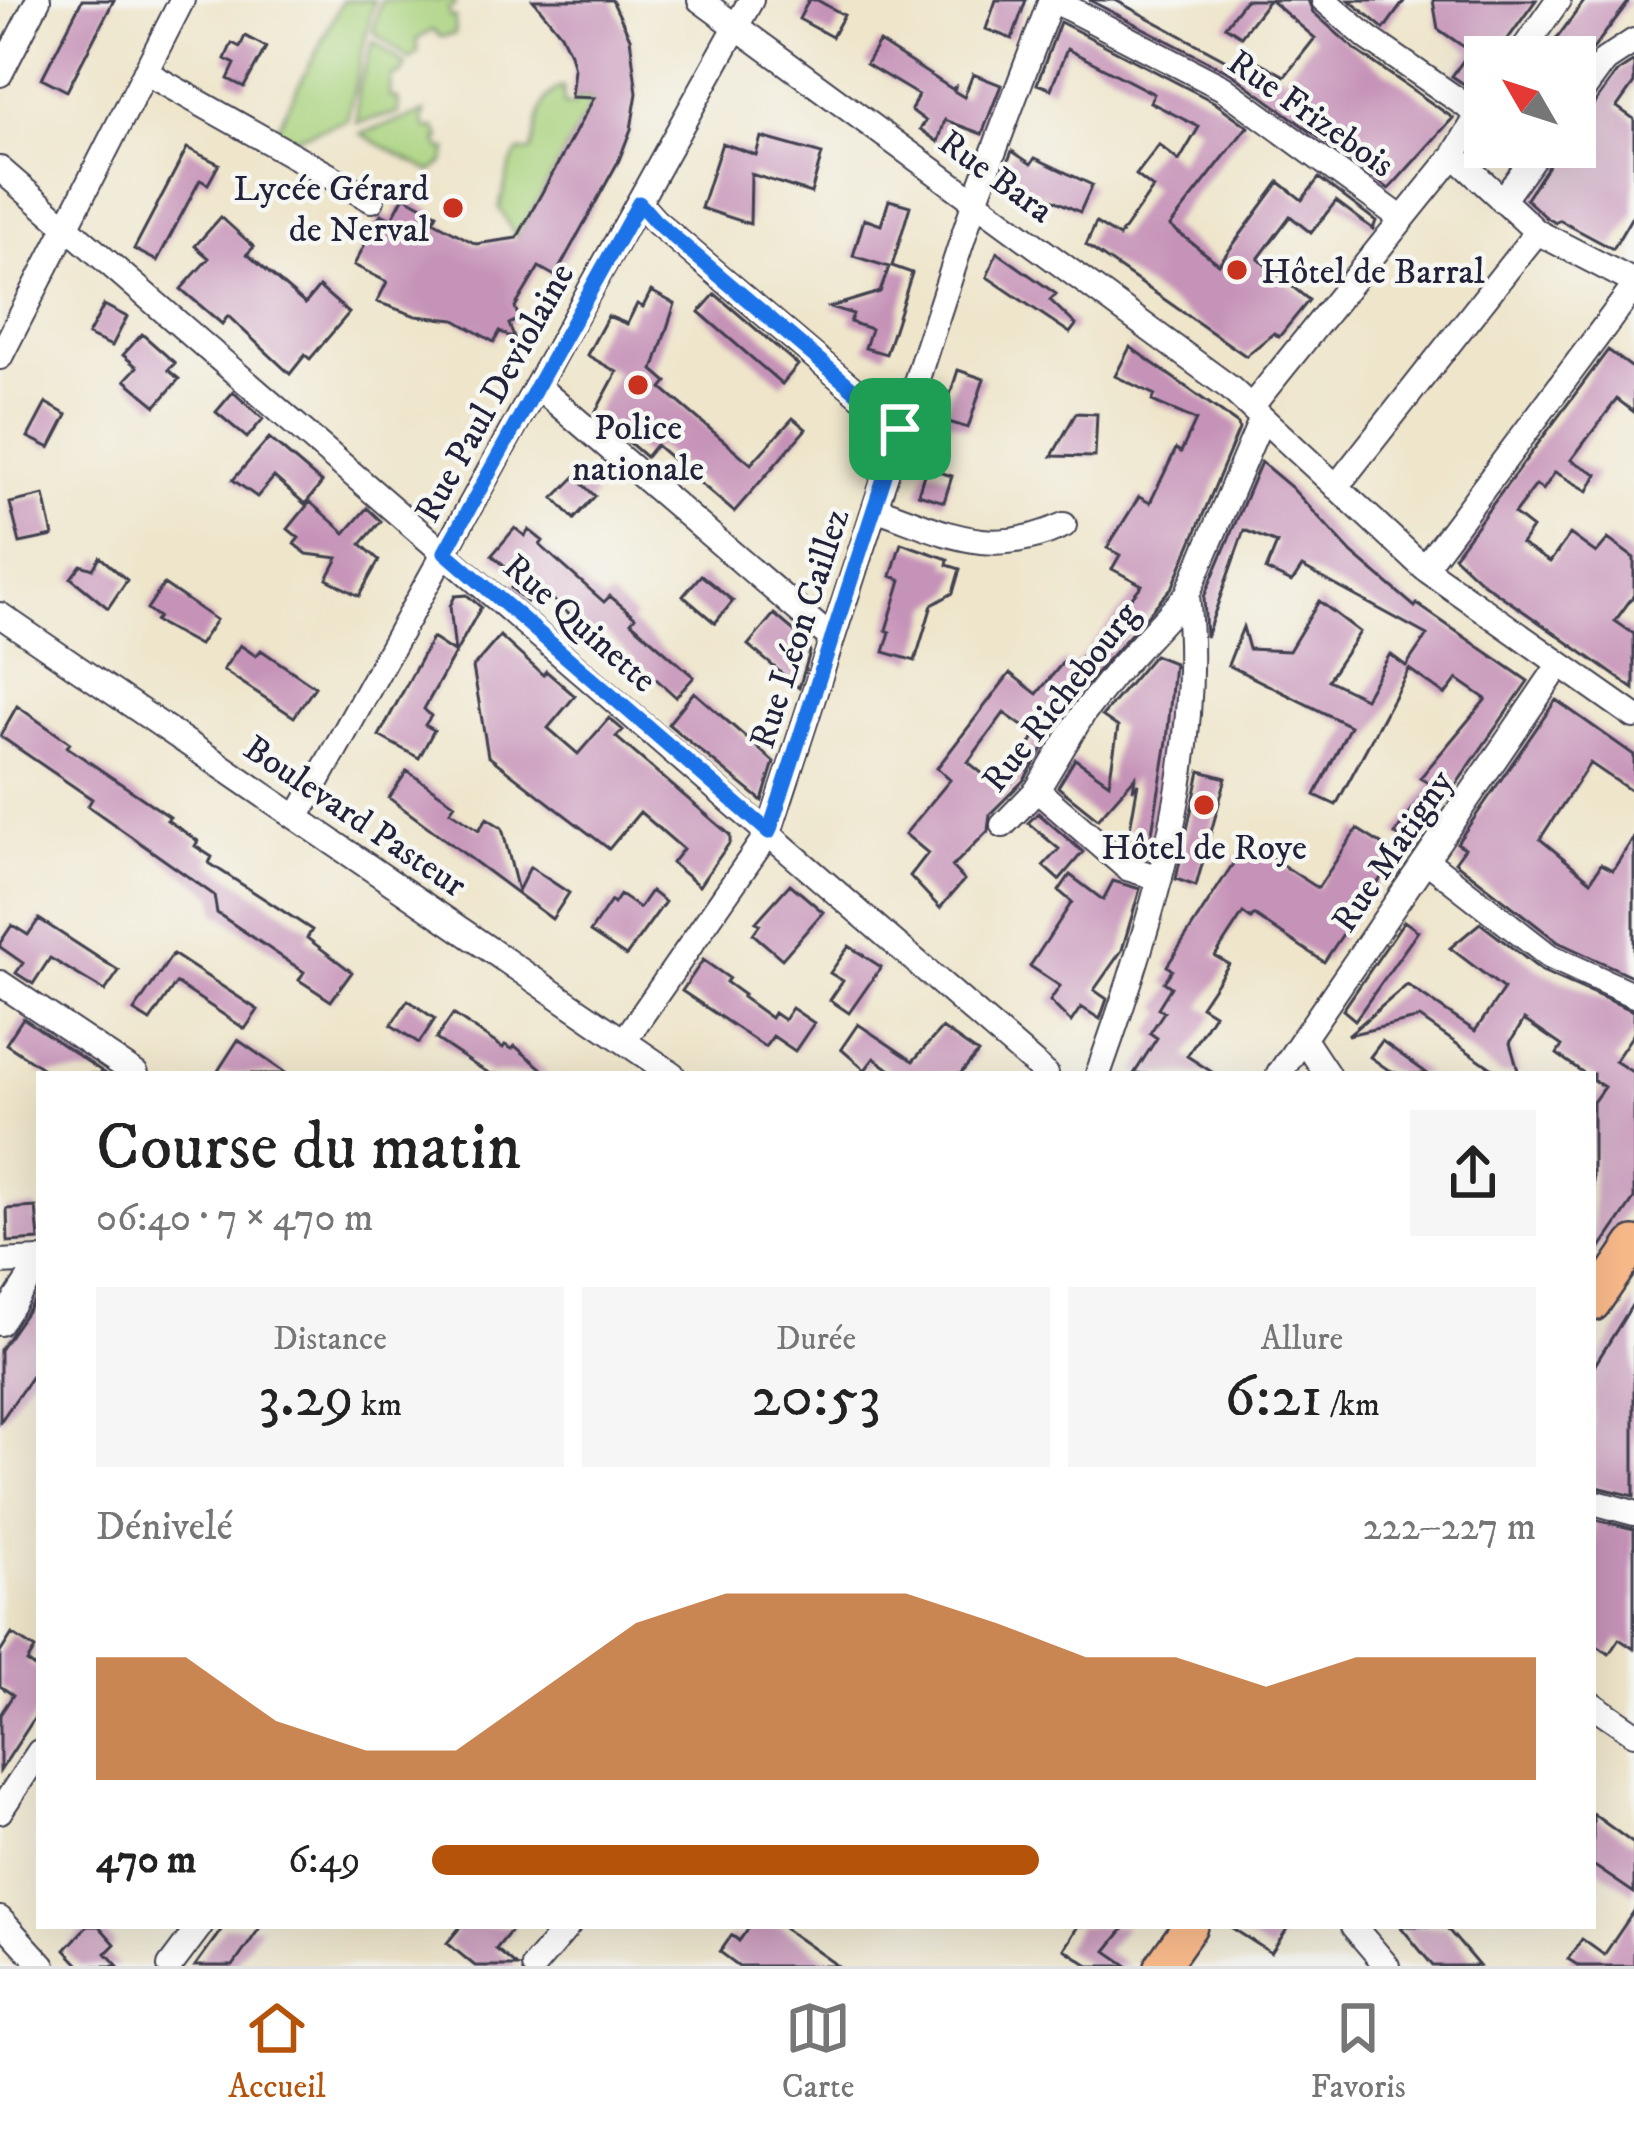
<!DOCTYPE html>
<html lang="fr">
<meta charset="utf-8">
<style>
:root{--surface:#fff;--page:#f6f6f6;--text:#222;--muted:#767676;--line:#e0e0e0;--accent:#b45309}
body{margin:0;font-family:"IM FELL DW Pica",serif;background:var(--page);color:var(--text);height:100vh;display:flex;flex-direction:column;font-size:45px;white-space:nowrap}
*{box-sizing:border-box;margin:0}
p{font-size:39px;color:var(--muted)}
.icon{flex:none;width:66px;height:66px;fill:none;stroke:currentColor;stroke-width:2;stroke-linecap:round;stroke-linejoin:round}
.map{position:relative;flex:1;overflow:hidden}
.panel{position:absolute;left:36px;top:1071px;width:1560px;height:858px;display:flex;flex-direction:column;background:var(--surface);border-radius:0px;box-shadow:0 12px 48px #0002}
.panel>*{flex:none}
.needle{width:78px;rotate:309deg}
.fabs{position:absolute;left:1464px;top:36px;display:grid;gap:24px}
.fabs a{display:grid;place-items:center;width:132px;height:132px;border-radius:0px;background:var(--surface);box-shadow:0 12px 48px #0002;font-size:60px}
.pin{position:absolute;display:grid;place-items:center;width:102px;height:102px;color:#fff;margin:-51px;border-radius:24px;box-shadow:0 6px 18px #0006}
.round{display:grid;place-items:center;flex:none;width:126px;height:126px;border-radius:0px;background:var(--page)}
.summary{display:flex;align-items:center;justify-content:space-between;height:204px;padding:0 60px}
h1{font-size:66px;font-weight:600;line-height:90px}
.metrics{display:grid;grid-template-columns:repeat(3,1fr);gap:18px;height:204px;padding:12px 60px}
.metrics div{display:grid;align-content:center;border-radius:0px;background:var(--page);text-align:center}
.metrics b{font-size:60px;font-weight:600}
.metrics small{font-size:33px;font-weight:400}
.metrics p{font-size:33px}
.chart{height:336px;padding:24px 60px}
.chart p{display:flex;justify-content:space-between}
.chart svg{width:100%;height:216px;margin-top:12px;fill:var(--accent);opacity:.7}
ul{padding:0 60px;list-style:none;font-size:39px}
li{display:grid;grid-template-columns:192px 144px 1fr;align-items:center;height:90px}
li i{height:30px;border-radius:15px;background:var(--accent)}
.tabs{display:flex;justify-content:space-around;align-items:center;height:168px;border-top:3px solid var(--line);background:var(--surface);font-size:33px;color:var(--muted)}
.tabs a{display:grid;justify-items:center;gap:6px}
.tabs .selected{color:var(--accent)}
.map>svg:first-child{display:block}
.grass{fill:#aad37f;stroke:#667a5d;stroke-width:3}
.building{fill:#c693b8;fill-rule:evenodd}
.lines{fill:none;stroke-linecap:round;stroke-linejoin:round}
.minor-casing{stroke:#413f50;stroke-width:28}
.major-casing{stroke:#413f50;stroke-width:38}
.minor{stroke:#fff;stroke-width:24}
.major{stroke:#fabb8b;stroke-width:33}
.route-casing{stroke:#fff;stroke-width:24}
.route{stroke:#1a73e8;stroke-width:15}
.poi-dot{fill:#c8321e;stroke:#f6f6f2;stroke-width:4.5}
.labels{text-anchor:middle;stroke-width:9;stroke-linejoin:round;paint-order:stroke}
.street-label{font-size:36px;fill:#22223b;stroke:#f6f6f2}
.poi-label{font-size:36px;fill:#22223b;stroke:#f6f6f2}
</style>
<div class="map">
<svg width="1634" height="1966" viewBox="0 0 1634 1966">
<rect width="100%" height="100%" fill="#f6f6f2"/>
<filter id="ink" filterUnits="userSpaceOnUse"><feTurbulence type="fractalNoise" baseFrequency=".00833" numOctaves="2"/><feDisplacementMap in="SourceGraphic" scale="24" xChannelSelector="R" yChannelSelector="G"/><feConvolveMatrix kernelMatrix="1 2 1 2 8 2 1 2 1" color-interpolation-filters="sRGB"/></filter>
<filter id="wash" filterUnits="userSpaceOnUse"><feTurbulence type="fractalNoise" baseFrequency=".004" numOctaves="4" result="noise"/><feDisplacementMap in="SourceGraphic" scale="48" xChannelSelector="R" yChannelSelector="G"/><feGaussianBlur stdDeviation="2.7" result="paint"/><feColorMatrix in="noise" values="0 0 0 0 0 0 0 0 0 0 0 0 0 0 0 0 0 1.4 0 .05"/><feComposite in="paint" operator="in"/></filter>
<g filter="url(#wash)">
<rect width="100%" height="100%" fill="#eee5ca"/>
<!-- grass -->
<path class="grass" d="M 343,0 L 374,0 L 347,120 L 288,140 L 275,132 Z
M 381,0 L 454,0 L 455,6 L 448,9 L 450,17 L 455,17 L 455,34 L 441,37 L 432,30 L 416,40 L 418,52 L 410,59 L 373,32 Z
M 373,41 L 406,65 L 401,74 L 391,77 L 390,97 L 398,99 L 399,113 L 357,123 L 358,90 Z
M 563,87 L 564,105 L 574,105 L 578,97 L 594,99 L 517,238 L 499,208 C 505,191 507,164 519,152 L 531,151 C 538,129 537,94 563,87 Z
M 425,112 L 423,122 L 428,129 L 435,128 L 441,138 L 437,141 L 441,149 L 448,149 L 444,162 L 431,172 L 360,134 Z"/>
<g id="blocks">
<!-- building -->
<path class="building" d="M 82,0 L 114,0 L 67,91 L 42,78 Z
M 533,0 L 612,0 L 630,38 L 637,93 L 631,129 L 619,160 L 555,276 L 539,267 L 515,307 L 519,319 L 509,324 L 515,340 L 500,331 L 494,342 L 455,320 L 416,316 L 377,302 L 387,282 L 354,265 L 381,214 L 392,219 L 404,196 L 437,214 L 433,221 L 476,244 L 517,238 L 594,98 L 571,97 L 574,69 L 570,53 L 561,34 Z
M 809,0 L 817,0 L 844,15 L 832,37 L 799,19 Z
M 996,0 L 1026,0 L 1012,39 L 986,29 Z
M 1089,0 L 1115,0 L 1241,68 L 1248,56 L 1285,76 L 1315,38 L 1270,0 L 1308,0 L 1313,12 L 1357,51 L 1453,118 L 1389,189 L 1232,74 Z
M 1245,0 L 1269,0 L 1241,36 L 1225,26 Z
M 1349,0 L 1405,0 L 1384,29 Z
M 1433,0 L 1536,0 L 1495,57 L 1485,57 L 1485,71 L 1470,88 L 1452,76 L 1470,51 L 1438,29 Z
M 1585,0 L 1630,0 L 1575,73 L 1575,57 L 1543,57 Z
M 1060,22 L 1214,102 L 1250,128 L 1247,127 L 1170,226 L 1219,264 L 1279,182 L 1302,200 L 1319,178 L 1376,221 L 1373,229 L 1336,201 L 1311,233 L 1290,216 L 1258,259 L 1309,300 L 1279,337 L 1274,333 L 1246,356 L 1086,245 L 1096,223 L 1119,237 L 1153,188 L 1136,175 L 1159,145 L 1179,161 L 1199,127 L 1150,102 L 1154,94 L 1067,49 L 1051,89 L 1037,84 Z
M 245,36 L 266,47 L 244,87 L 228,79 L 235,64 L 225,59 L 232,43 L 240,47 Z
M 879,42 L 952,89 L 955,87 L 954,91 L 964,97 L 973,74 L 1001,85 L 982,134 L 945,120 L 938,142 L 920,129 L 926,121 L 911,110 L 918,95 L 866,64 Z
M 1634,61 L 1634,83 L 1617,107 L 1634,119 L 1634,213 L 1613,249 L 1559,220 L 1556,223 L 1547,218 L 1526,199 L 1560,147 L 1575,147 L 1575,117 L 1588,112 L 1617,72 Z
M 761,137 L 822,154 L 811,193 L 751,174 L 750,224 L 701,208 L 722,143 L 756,155 Z
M 187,148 L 219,164 L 208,184 L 200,180 L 157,261 L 134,249 Z
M 1012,151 L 1031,164 L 1035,158 L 1092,185 L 1080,212 L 1039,193 L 1035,202 L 1001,179 Z
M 889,200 L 910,206 L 892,266 L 912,273 L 886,354 L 865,348 L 871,329 L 850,322 L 853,314 L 830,307 L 880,292 L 889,267 L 853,256 L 864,219 L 881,225 Z
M 221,217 L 254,247 L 247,254 L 305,304 L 319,287 L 349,313 L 310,359 L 305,355 L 290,374 L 228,316 L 222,324 L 181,289 L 209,258 L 195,246 Z
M 997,252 L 1056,294 L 1050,300 L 1076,325 L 1070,333 L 987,277 Z
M 651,291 L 675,304 L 653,370 L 667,382 L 662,388 L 751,464 L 793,418 L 806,429 L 734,512 L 656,445 L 646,457 L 595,413 L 617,372 L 587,355 L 608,316 L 627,324 L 637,304 L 643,307 Z
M 715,294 L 798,365 L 782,384 L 699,312 Z
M 104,305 L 127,317 L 112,346 L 88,335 Z
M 142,334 L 175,363 L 168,370 L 179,379 L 156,406 L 125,380 L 137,367 L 123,355 Z
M 1130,347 L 1238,424 L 1239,429 L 1173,586 L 1071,702 L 1024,780 L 990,814 L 988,831 L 952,867 L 964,880 L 940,908 L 910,876 L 928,853 L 905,834 L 950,780 L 937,768 L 1010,673 L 1037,694 L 1064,661 L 1072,668 L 1142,585 L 1112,569 L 1120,555 L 1107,548 L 1139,497 L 1150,503 L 1176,449 L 1181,452 L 1196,420 L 1152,401 L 1155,395 L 1115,376 ZM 1004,713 L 1035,735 L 1021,761 L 1000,788 L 968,762 Z
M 1608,350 L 1634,369 L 1634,412 L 1617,399 L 1571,460 L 1597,474 L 1588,491 L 1555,472 L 1543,490 L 1536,485 L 1514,514 L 1532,528 L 1521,544 L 1550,562 L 1570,534 L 1596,553 L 1608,539 L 1634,558 L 1634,595 L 1615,621 L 1634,634 L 1634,689 L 1483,583 L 1454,556 Z
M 958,370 L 984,379 L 968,428 L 942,420 Z
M 233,392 L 263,419 L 247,438 L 216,412 Z
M 46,403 L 67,415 L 50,448 L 28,437 Z
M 1076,413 L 1097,414 L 1095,457 L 1052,456 Z
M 269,438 L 322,483 L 305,504 L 274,477 L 257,497 L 233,480 Z
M 1261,462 L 1291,487 L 1352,553 L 1415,607 L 1417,604 L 1528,681 L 1415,844 L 1395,834 L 1430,784 L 1420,778 L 1486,699 L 1457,679 L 1445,695 L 1409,669 L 1336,805 L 1315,795 L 1350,726 L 1228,665 L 1243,627 L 1249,649 L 1289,651 L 1319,601 L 1360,632 L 1328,680 L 1365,698 L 1390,654 L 1406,666 L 1427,635 L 1302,567 L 1292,582 L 1266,570 L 1277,543 L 1244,530 L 1206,637 L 1204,597 Z
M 926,468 L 952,476 L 944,502 L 918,494 Z
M 575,477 L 595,496 L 574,519 L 554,498 Z
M 44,495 L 53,536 L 20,543 L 10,503 Z
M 310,502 L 345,533 L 367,508 L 381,521 L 361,544 L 379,560 L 359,596 L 327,579 L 338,558 L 307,554 L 294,544 L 299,538 L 288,529 Z
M 515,528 L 525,536 L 529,530 L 543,541 L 540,545 L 604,602 L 610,596 L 635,617 L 631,622 L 694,677 L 676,697 L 602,630 L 595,638 L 551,598 L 547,603 L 535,593 L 527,602 L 511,588 L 519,578 L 492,555 Z
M 901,543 L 948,559 L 947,565 L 960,569 L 953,593 L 932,605 L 915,661 L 884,652 L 890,632 L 886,630 L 901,580 L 891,576 Z
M 100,557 L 127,580 L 108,608 L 71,578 L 81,565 L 93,569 Z
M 701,575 L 733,601 L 715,623 L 683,596 Z
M 164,584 L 216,620 L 199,645 L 155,621 L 158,617 L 147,609 Z
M 467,595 L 481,607 L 424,709 L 431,716 L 425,725 L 434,730 L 419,758 L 379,736 L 432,638 L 455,653 L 450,606 L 455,596 Z
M 774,614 L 806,641 L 810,652 L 799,688 L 748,645 Z
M 500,636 L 543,675 L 546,671 L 575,696 L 548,728 L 578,754 L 609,718 L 623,730 L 616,737 L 730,835 L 730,842 L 699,886 L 672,863 L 683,849 L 640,812 L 609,849 L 488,756 L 473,667 Z
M 240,645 L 256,656 L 261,650 L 315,687 L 294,717 L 223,670 Z
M 1154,655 L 1174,663 L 1167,741 L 1148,857 L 1127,846 L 1138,783 L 1133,790 L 1135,777 L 1098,819 L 1058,787 L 1075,759 L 1109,783 L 1118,727 L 1102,716 Z
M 694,692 L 774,762 L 762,801 L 668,724 Z
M 1556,700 L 1634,755 L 1634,793 L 1590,763 L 1540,839 L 1591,881 L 1601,864 L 1613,870 L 1634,837 L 1634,977 L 1558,942 L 1455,862 L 1465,848 L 1457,843 Z
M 17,706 L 70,743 L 67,747 L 170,817 L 167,820 L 198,841 L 195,846 L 212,857 L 209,863 L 312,930 L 307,938 L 352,972 L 331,1001 L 299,980 L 304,972 L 217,913 L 214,895 L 88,806 L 92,799 L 0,736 Z
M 407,771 L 455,804 L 450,811 L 479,830 L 487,818 L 502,828 L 518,891 L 530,867 L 569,893 L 552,919 L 389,798 Z
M 1200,771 L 1226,778 L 1196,886 L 1176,879 Z
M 1038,813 L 1083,852 L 1059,880 L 1043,866 L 1059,849 L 1028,823 Z
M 1357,829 L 1397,854 L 1324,962 L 1254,915 L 1251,919 L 1243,913 L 1215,956 L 1229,964 L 1201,1006 L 1214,1014 L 1187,1056 L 1215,1074 L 1134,1074 L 1157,1038 L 1150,1033 L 1164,1012 L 1158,1008 L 1171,987 L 1164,982 L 1172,970 L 1167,966 L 1247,842 L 1318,888 Z
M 1070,875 L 1103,900 L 1113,881 L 1140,889 L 1122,950 L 1094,990 L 1107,999 L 1100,1019 L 1081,1007 L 1071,1022 L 1050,1001 L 1060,986 L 1030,966 L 1072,902 L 1059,891 Z
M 790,884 L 823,912 L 782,959 L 753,934 L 760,924 L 756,922 Z
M 651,891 L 665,902 L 626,956 L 590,932 L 611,901 L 614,904 L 620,895 L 639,908 Z
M 39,919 L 119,971 L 105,991 L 50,958 L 33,984 L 16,973 L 23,963 L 0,947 L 0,943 L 12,925 L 28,935 Z
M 1404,921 L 1418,931 L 1355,1020 L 1343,1010 Z
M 1480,923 L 1542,971 L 1634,1011 L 1634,1033 L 1615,1061 L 1634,1073 L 1634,1199 L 1593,1259 L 1593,1102 L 1604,1087 L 1593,1080 L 1593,1074 L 1585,1074 L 1557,1054 L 1562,1046 L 1524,1020 L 1510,1043 L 1519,1074 L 1500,1074 L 1420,1018 L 1348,1035 L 1407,985 L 1475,1031 L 1504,989 L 1450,948 Z
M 849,946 L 881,967 L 849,1013 L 830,1000 L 843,981 L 830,973 Z
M 173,954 L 258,1010 L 245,1029 L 176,983 L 150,1021 L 134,1011 Z
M 703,960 L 729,978 L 726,982 L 744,995 L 742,997 L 771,1018 L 774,1013 L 784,1020 L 792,1008 L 814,1023 L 795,1051 L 773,1036 L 765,1047 L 682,991 Z
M 408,1000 L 435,1019 L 419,1043 L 391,1025 Z
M 453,1014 L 503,1048 L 505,1045 L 512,1049 L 515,1046 L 548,1074 L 491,1074 L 475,1065 L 436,1039 Z
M 23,1018 L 106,1074 L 38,1074 L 42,1068 L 6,1044 Z
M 858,1024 L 913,1061 L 942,1028 L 978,1053 L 960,1074 L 896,1074 L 874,1058 L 865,1070 L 841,1049 Z
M 238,1040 L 287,1074 L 216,1074 Z
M 1382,1041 L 1428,1074 L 1399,1074 L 1387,1069 L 1370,1057 Z
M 36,1207 L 39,1240 L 8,1242 L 7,1209 Z
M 39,1294 L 39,1366 L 0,1422 L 0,1350 Z
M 1634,1302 L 1634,1496 L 1593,1486 L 1593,1368 Z
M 1593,1519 L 1634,1529 L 1634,1649 L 1619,1639 L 1609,1654 L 1593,1643 Z
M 12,1634 L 35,1649 L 27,1662 L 39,1670 L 39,1711 L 0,1771 L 0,1715 L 13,1695 L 0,1686 L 0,1653 Z
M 1593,1814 L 1634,1844 L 1634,1893 L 1593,1865 Z
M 1634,1911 L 1634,1966 L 1579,1966 L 1568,1959 L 1582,1939 L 1604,1955 Z
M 87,1926 L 99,1926 L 115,1944 L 106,1953 L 118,1966 L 80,1966 L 65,1950 Z
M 224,1926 L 261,1926 L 233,1966 L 195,1966 Z
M 461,1926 L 515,1926 L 496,1949 L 517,1966 L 475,1966 L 447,1943 Z
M 750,1926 L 781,1926 L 838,1966 L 739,1966 L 720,1952 L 732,1935 L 739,1941 Z
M 1078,1926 L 1126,1926 L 1106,1951 L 1128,1966 L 1090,1966 L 1064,1949 Z
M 1229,1926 L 1289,1926 L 1271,1953 Z
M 1400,1926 L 1445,1926 L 1479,1966 L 1433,1966 Z"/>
</g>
</g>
<g filter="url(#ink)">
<use href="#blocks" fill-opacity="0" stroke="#413f50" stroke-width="3"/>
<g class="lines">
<defs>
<path id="minor" d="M 700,0 L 1230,388 L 1424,568 L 1634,716
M 1053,0 L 1223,88 L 1401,218
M 1324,0 L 1368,38 L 1478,114
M 1518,57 L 1558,0
M 145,72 L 372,200
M 0,74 L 38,0
M 1575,101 L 1605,60 L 1634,41
M 1454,155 L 1537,232 L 1634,282
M 0,169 L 1046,1074
M 1502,201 L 1541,147
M 639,203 L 655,221 L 900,429
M 0,357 L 182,0
M 537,386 L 832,639
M 1251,407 L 1454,155 L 1485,104
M 1336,487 L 1537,232
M 875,508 C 947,533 988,560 1064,525
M 1424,568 L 1634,287
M 0,615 L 672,1074
M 1037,790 L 1127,868 L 1160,878
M 297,818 L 751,0
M 1003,825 L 1037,790 L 1084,712 L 1116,672 L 1187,595 L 1262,418
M 1427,861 L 1549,956 L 1634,995
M 0,983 L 136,1074
M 624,1041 L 769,832 L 974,204 L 1051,0
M 1305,1041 L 1327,1074
M 1098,1074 C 1152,923 1204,757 1187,595
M 1279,1074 L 1560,664
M 0,1262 L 39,1260
M 0,1323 L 39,1264
M 1593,1502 L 1634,1513
M 1593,1705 L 1634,1733
M 0,1811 L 39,1752
M 0,1919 L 43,1966
M 1353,1926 L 1387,1966
M 170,1966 L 200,1926
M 534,1966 L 568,1926"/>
<path id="major" d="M 1593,1304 L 1634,1244
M 1162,1966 L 1190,1926"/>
</defs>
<!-- minor casing -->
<use href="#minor" class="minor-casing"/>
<!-- major casing -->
<use href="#major" class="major-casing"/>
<!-- minor -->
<use href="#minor" class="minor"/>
<!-- major -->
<use href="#major" class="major"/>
</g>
</g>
<g class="lines" filter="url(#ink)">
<defs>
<path id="route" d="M 639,203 L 655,221 L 900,429 L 769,832 L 445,552 Z"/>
</defs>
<!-- route casing -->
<use href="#route" class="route-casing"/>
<!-- route -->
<use href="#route" class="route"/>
</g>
<!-- markers -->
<g class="poi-dot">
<circle cx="453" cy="208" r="12"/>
<circle cx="1237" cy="270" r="12"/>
<circle cx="638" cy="385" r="12"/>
<circle cx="1204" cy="805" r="12"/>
</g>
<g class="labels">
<!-- street labels -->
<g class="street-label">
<text transform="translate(1312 112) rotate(35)" y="13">Rue Frizebois</text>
<text transform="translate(997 175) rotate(36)" y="13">Rue Bara</text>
<text transform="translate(493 392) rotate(-61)" y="13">Rue Paul Deviolaine</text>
<text transform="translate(581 622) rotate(41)" y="13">Rue Quinette</text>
<text transform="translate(798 628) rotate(-72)" y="13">Rue Léon Caillez</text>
<text transform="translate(1059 696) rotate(-52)" y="13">Rue Richebourg</text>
<text transform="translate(356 815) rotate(34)" y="13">Boulevard Pasteur</text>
<text transform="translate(1391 850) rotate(-56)" y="13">Rue Matigny</text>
</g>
<!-- poi labels -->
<g class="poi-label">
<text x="429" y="200" text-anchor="end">Lycée Gérard<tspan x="429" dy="41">de Nerval</tspan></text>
<text x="1261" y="283" text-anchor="start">Hôtel de Barral</text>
<text x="638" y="439">Police<tspan x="638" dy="41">nationale</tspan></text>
<text x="1204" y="859">Hôtel de Roye</text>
</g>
</g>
</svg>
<div class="fabs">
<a><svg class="needle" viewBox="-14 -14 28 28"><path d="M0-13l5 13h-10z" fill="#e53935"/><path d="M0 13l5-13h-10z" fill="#767676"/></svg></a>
</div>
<div class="pin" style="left:900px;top:429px;background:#1e9e55"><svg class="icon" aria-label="arrive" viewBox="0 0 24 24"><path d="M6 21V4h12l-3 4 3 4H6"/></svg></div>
<section class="panel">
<div class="summary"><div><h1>Course du matin</h1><p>06:40 · 7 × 470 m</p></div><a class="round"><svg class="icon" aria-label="share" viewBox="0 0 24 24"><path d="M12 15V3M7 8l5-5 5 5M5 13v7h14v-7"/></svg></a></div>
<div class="metrics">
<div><p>Distance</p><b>3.29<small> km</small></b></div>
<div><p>Durée</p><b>20:53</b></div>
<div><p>Allure</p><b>6:21<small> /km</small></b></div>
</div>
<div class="chart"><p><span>Dénivelé</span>222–227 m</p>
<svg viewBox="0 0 160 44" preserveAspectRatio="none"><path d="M0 44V19L10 19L20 32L30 38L40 38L50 25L60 12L70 6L80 6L90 6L100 12L110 19L120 19L130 25L140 19L150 19L160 19V44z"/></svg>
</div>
<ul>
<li><b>470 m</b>6:49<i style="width:55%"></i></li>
</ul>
</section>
</div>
<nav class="tabs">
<a class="selected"><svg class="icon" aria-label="home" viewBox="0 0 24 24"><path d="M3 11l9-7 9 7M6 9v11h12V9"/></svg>Accueil</a>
<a><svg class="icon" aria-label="map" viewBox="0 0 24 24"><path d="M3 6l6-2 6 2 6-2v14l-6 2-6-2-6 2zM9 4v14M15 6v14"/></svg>Carte</a>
<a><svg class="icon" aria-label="saved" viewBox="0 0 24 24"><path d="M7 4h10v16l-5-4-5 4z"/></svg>Favoris</a>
</nav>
